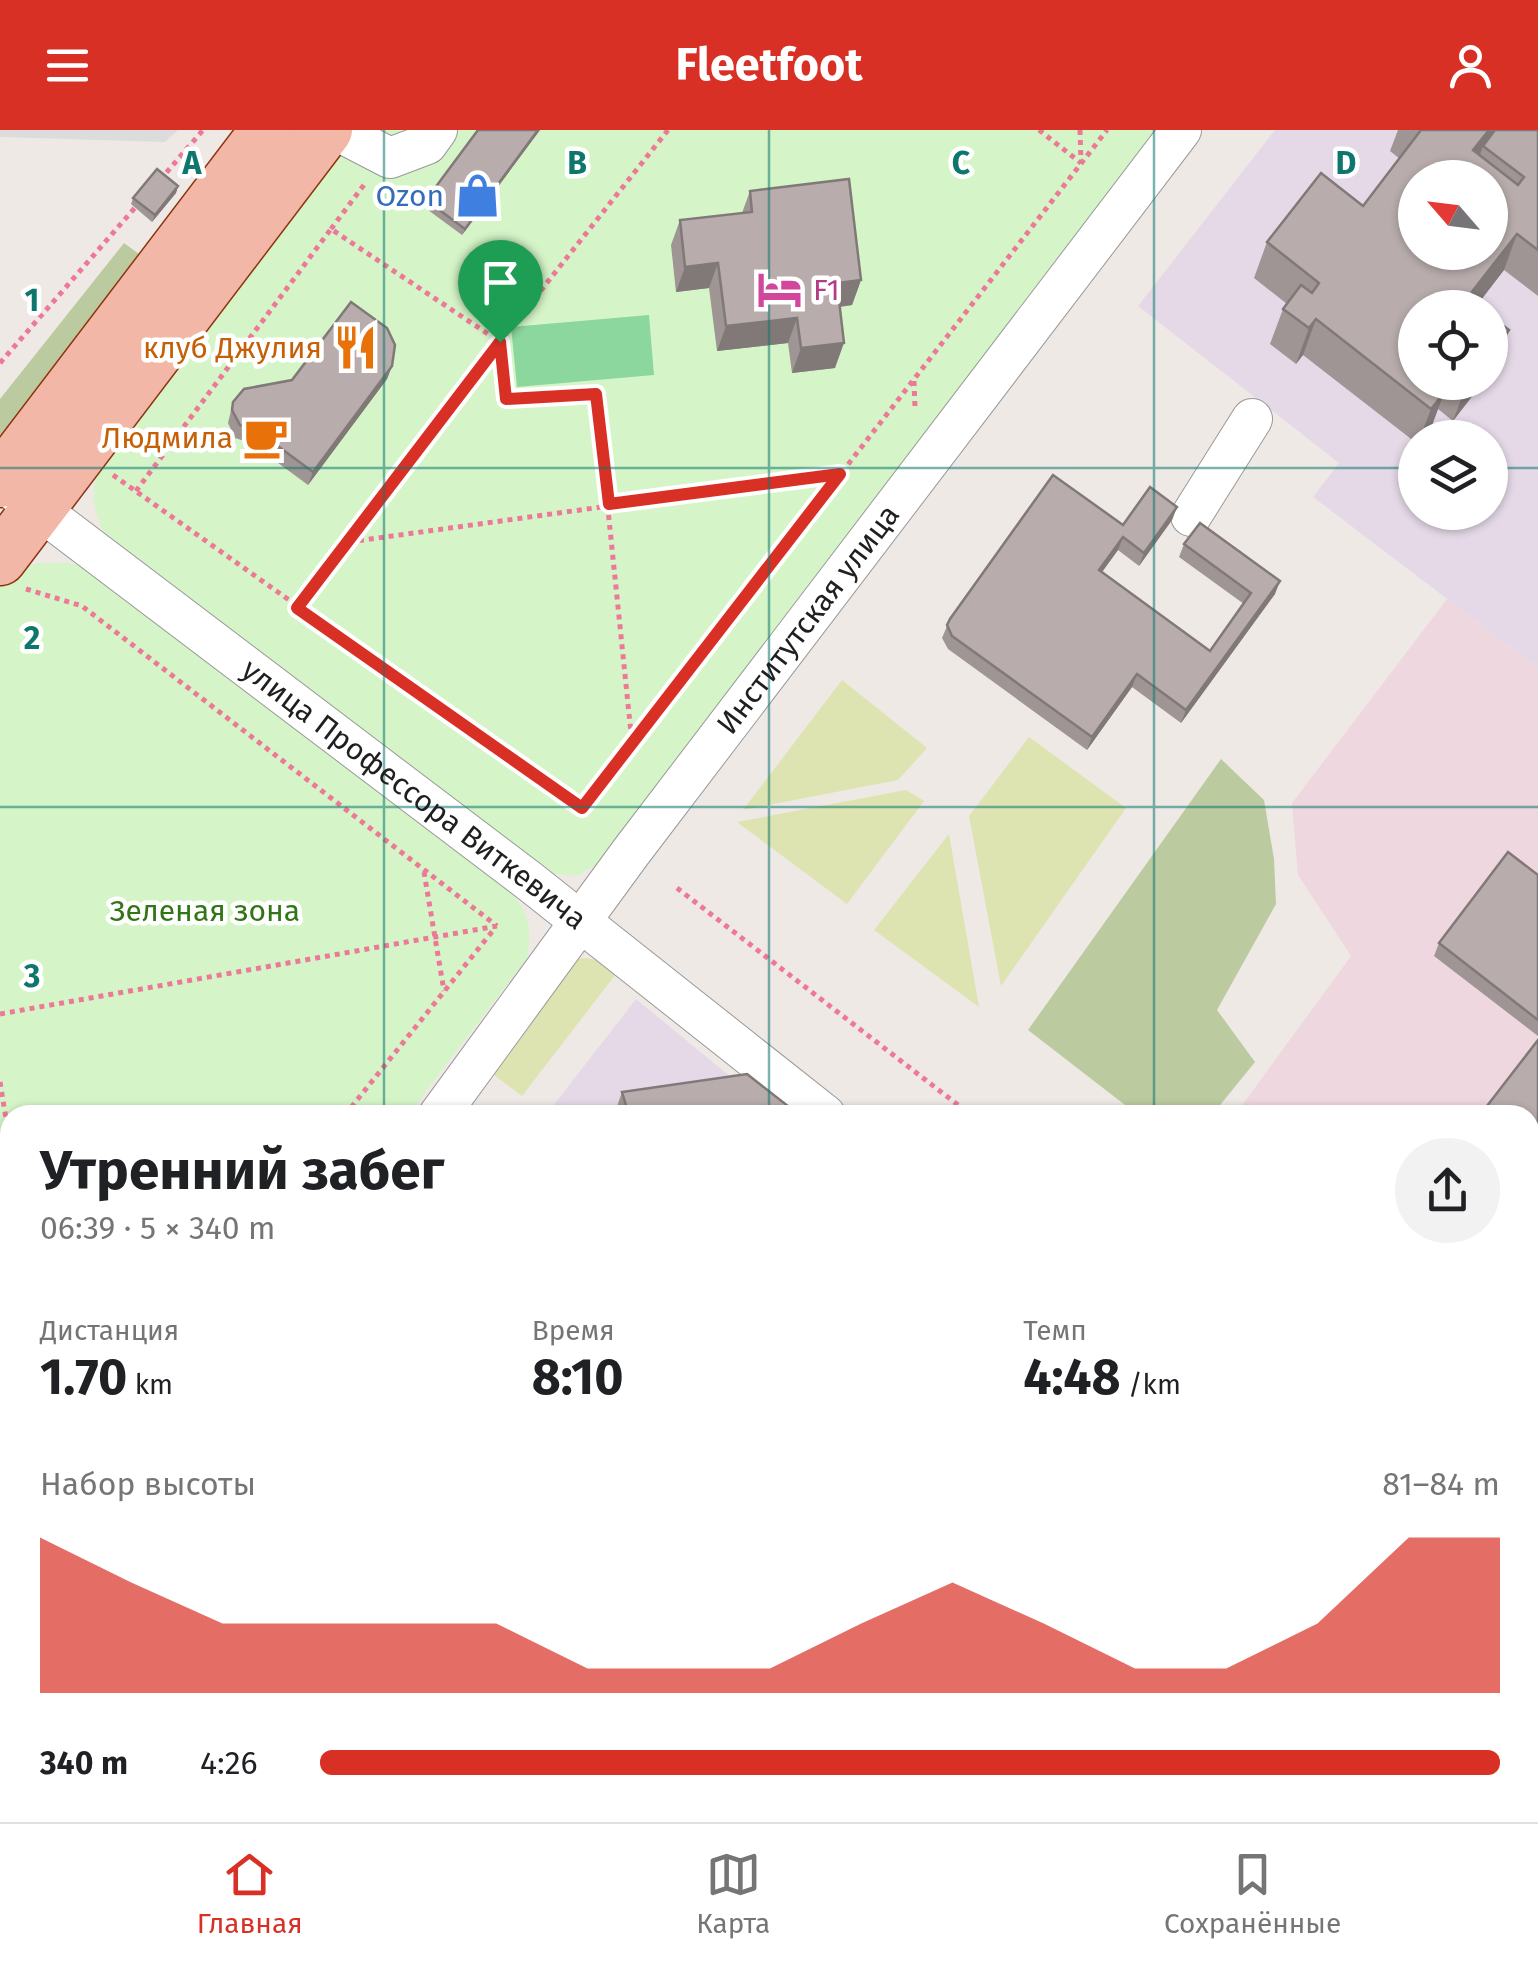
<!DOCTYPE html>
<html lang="ru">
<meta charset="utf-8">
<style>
:root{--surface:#fff;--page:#f2f2f2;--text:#202124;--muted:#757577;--line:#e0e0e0;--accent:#d93025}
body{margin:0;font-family:"Fira Sans",sans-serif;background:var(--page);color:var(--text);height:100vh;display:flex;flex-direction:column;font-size:38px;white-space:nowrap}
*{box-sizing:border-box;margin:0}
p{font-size:32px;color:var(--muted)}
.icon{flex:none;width:55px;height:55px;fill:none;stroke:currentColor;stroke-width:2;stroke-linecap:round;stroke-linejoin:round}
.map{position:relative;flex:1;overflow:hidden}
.side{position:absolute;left:0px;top:975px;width:1540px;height:718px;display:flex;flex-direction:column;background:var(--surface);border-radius:30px 30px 0 0;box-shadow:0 2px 8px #0004}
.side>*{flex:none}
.needle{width:65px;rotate:298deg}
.fabs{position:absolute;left:1398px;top:30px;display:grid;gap:20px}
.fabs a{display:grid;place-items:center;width:110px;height:110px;border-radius:50%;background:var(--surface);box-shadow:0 2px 8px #0004;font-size:50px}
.pin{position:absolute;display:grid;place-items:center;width:85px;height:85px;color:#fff;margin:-102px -42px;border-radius:50% 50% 50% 0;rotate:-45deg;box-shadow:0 0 10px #0007}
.pin .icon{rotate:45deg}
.round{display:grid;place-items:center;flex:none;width:105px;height:105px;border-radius:52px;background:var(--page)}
.overview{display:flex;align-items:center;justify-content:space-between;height:170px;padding:0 40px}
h1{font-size:55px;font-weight:700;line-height:75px}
.figures{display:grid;grid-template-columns:repeat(3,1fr);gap:15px;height:170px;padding:10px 40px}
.figures div{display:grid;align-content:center}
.figures b{font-size:50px;font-weight:700}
.figures small{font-size:28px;font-weight:400}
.figures p{font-size:28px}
.chart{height:280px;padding:20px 40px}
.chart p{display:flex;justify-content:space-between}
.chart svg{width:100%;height:180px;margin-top:10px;fill:var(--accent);opacity:.7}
ul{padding:0 40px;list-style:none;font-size:32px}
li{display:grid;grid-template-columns:160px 120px 1fr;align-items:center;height:75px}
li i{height:25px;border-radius:12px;background:var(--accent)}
header{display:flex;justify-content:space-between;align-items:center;height:130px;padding:0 40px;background:var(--accent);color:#fff;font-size:45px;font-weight:700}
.menu{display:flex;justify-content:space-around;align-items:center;height:140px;border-top:2px solid var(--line);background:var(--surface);font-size:28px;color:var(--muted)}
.menu a{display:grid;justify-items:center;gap:5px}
.menu .active{color:var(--accent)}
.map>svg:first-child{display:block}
.residential{fill:#dddcdd}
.commercial{fill:#eed7df}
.industrial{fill:#e5d9e7;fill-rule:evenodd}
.grass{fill:#dde4b1}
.forest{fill:#bcca9f}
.park{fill:#d5f5c8}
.pitch{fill:#8cd79e}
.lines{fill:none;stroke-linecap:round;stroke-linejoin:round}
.minor-casing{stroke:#999;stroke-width:42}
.major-casing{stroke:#8d340e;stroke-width:55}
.path{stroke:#ed7998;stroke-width:5;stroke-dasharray:5 5;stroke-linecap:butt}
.minor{stroke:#fff;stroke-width:40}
.major{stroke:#f3b7a7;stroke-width:52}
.wall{fill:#9e9594}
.shaded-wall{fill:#817978}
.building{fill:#b8adac;stroke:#817978;stroke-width:2.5;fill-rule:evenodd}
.route-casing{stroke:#fff;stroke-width:20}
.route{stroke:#d93025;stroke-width:12}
.grid{fill:none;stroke:#0f766e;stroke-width:2.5;stroke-opacity:0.55}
.labels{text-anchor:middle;stroke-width:9;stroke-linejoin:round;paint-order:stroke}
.shop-label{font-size:30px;fill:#366cbe;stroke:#fff;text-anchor:end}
.hotel-label{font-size:30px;fill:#b23c85;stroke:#fff;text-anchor:start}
.food-label{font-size:30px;fill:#c56008;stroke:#fff;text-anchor:end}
.street-label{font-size:30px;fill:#1f1f1f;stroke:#fff}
.park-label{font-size:30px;fill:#317516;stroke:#fff}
.grid-label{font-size:32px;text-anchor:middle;font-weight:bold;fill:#0f766e;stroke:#fff;stroke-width:9;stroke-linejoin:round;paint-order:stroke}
</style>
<header><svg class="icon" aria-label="menu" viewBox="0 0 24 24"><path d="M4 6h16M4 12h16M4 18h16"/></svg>Fleetfoot<svg class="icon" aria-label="person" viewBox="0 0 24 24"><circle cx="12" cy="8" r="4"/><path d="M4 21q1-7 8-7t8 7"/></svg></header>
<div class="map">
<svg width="1538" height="1692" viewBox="0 0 1538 1692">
<rect width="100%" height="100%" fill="#efe9e6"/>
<!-- residential -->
<path class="residential" d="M 0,0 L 178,0 L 165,12 L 0,7 Z"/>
<!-- commercial -->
<path class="commercial" d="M 1447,469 L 1538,538 L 1538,1220 L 1530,1231 L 1530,985 L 1235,985 L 1351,826 L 1298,745 L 1292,673 Z"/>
<!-- industrial -->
<path class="industrial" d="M 1275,0 L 1538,0 L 1538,538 L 1313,367 L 1339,333 L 1138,176 ZM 1415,48 L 1490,48 L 1490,122 L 1415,122 ZM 1415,178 L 1490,178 L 1490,252 L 1415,252 ZM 1415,308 L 1490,308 L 1490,382 L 1415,382 Z
M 636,869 L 777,985 L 546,985 Z
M 1530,1600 L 1538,1606 L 1538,1692 L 0,1692 L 10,1677 L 10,1682 L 1530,1682 Z"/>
<!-- grass -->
<path class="grass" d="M 842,550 L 927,618 L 898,650 L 743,680 Z
M 1029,607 L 1126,678 L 1001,856 L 969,686 Z
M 906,660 L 924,671 L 847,774 L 737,692 Z
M 949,704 L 979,877 L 874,800 Z
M 584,828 L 606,831 L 619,840 L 522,966 L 485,938 L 565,832 Z
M 929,1683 L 1072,1683 L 1085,1692 L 927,1692 Z"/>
<!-- forest -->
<path class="forest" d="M 124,113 L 146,129 L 0,309 L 0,269 Z
M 1221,629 L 1264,670 L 1274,729 L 1276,774 L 1217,880 L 1255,932 L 1212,985 L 1138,985 L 1028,900 Z"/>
<!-- park -->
<path class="park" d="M 357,0 L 1157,0 L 603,731 L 577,746 L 548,743 L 111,417 C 90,376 89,364 104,320 Z
M 38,433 L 69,433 L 99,441 L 502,750 C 525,780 534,790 527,828 L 408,985 L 10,985 L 10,1509 L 0,1522 L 0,457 L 11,442 Z"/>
<!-- pitch -->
<path class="pitch" d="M 649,185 L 654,245 L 517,257 L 511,197 Z"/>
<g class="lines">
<defs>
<g id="minor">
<path d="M 336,0 L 390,28 L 427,14 L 437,0"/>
<path id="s1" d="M 16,362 L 528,750 L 825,985"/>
<path d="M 1191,386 L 1252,289"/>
<path id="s2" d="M 439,985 L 631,722 L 1181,0"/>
<path d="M 1530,1539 L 1538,1545"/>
<path d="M 0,1556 L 10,1543"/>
</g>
<path id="major" d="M 0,351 L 267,0
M 0,429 L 326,0"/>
</defs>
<!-- minor casing -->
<use href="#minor" class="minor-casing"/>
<!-- major casing -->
<use href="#major" class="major-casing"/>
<!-- path -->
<path class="path" d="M 1039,0 L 1081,33
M 1080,0 L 1081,32
M 160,50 L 203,0
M 331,99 L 366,52
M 0,233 L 139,73
M 914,251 L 915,278
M 113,345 L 582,678 L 1107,0
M 136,361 L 331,99 L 500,212 L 506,269 L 596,263 L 632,613
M 349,412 L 840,344
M 26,459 L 82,476 L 497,796
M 297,478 L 500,212 L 668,0
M 424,742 L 444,861
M 677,758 L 971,985
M 0,884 L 497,796
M 0,952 L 10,1013
M 345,985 L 495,798
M 1530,1418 L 1538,1424
M 0,1420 L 10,1407"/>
<!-- minor -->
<use href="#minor" class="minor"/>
<!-- major -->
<use href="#major" class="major"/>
</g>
<!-- wall -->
<path class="wall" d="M 540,0 L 462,105 L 424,77 L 426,70 Z
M 1398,0 L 1538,0 L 1538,166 L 1504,140 L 1415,252 L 1483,252 L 1453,291 L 1438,279 L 1431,298 L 1423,308 L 1415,308 L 1415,312 L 1303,225 L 1296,234 L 1270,214 L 1283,179 L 1287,174 L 1254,148 L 1267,112 L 1363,76 L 1400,29 L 1390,21 Z
M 178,56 L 176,63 L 152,92 L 131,74 L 133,68 Z
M 750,61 L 861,150 L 852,175 L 840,177 L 835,238 L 792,243 L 788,213 L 717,221 L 709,158 L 676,162 L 671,115 L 680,90 L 742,83 Z
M 392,236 L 387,249 L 308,355 L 251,313 L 235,308 L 228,293 L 233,272 Z
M 1177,377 L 1172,390 L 1139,436 L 1118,420 L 1102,442 L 1210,521 L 1244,474 L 1179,427 L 1184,414 L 1275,464 L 1181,593 L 1132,557 L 1087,620 L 948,519 L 942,508 L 950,489 L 1123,395 Z
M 1538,745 L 1538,906 L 1434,826 L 1439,813 Z
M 622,962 L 793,980 L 791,985 L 614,985 Z
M 1194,1682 L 1494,1682 L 1487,1692 L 1206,1692 Z"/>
<!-- shaded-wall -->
<path class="shaded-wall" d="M 538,0 L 540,0 L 462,105 L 465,99 Z
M 1489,0 L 1496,0 L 1483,16 L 1476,36 L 1473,20 Z
M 178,56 L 176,63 L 152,92 L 155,85 Z
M 1517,104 L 1504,140 L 1475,178 L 1467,168 Z
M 718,133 L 709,158 L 676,162 L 685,137 Z
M 861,150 L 852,175 L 828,178 L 837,153 Z
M 797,188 L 788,213 L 717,221 L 726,196 Z
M 1316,189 L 1303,225 L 1296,234 L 1309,198 Z
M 1509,200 L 1496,236 L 1490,244 L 1490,225 Z
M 844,213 L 835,238 L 792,243 L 801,218 Z
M 392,236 L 387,249 L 308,355 L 313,342 Z
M 1439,252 L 1444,252 L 1437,271 L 1444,263 L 1431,298 L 1423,308 L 1420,308 L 1431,279 L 1436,257 Z
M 1468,252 L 1483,252 L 1453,291 L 1466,256 Z
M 1177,377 L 1172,390 L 1139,436 L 1144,423 Z
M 1123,407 L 1118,420 L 1094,453 L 1099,440 Z
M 1280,451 L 1275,464 L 1181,593 L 1186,580 Z
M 1137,544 L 1132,557 L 1087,620 L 1092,607 Z
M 1538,1063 L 1538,1070 L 1530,1080 L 1530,1073 Z
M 1538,1606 L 1538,1621 L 1535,1628 L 1530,1635 L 1530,1617 Z
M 1480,1682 L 1494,1682 L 1487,1692 L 1473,1692 Z"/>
<!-- building -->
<path class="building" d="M 478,0 L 538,0 L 465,99 L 426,70 Z
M 1421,0 L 1489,0 L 1473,20 L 1518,55 L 1524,47 L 1483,16 L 1495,0 L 1538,0 L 1538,120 L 1517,104 L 1467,168 L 1479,178 L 1415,178 L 1415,252 L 1439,252 L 1436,257 L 1444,263 L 1431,279 L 1316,189 L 1309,198 L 1283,179 L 1301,155 L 1312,163 L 1319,153 L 1267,112 L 1321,43 L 1363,76 ZM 1415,48 L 1490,48 L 1490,122 L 1415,122 Z
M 157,39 L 178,56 L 155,85 L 133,68 Z
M 849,49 L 861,150 L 837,153 L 844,213 L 801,218 L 797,188 L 726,196 L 718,133 L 685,137 L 680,90 L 752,82 L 750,61 Z
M 351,172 L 387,198 L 395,215 L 392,236 L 313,342 L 256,300 L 240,295 L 232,280 L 233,272 L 244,259 L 292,250 Z
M 1490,186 L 1509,200 L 1490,225 Z
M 1053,345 L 1123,395 L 1150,357 L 1177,377 L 1144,423 L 1123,407 L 1099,440 L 1210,521 L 1251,463 L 1184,414 L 1200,393 L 1280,451 L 1186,580 L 1137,544 L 1092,607 L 952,506 L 947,495 L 950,489 Z
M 1508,722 L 1538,745 L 1538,890 L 1439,813 Z
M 1538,910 L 1538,1063 L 1530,1073 L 1530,985 L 1480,985 Z
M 747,944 L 793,980 L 790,985 L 629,985 L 622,962 Z
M 1530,1578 L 1538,1585 L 1538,1606 L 1530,1617 Z
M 393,1682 L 492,1682 L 504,1692 L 386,1692 Z
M 1251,1682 L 1480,1682 L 1473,1692 L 1263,1692 Z
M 115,1686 L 122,1692 L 111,1692 Z"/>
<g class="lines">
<defs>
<path id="route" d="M 500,212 L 506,269 L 596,264 L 609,374 L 840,344 L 582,678 L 297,478 Z"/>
</defs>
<!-- route casing -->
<use href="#route" class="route-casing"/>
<!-- route -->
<use href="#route" class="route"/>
</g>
<!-- grid -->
<path class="grid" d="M 384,0 L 384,985M 769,0 L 769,985M 1154,0 L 1154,985M 0,338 L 1415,338M 1490,338 L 1538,338M 0,677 L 1538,677M 0,1015 L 10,1015M 1530,1015 L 1538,1015M 0,1354 L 10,1354M 1530,1354 L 1538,1354M 384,1682 L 384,1692M 769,1682 L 769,1692M 1154,1682 L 1154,1692"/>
<!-- icons -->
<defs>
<symbol id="shop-bare" viewBox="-9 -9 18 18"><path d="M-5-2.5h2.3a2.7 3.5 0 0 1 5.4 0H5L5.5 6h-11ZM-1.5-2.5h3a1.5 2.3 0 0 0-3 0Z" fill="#3f7fe0" stroke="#fff" stroke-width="2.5" paint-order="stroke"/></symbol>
<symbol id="hotel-bare" viewBox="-9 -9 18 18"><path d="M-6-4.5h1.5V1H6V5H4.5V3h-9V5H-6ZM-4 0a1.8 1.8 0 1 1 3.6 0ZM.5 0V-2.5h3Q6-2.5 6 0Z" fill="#d1479c" stroke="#fff" stroke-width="2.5" paint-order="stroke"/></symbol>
<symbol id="restaurant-bare" viewBox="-9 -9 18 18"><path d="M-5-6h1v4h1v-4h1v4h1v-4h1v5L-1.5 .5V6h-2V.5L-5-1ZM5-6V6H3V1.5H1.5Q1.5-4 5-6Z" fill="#e8710a" stroke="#fff" stroke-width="2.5" paint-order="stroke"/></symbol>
<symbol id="cafe-bare" viewBox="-9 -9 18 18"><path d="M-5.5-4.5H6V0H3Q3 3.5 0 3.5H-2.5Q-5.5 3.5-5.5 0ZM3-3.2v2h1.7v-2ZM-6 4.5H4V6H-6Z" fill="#e8710a" stroke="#fff" stroke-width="2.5" paint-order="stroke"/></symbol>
</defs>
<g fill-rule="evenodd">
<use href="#shop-bare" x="446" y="34" width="63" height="63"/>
<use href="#hotel-bare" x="748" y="128" width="63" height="63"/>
<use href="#restaurant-bare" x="324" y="186" width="63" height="63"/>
<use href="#cafe-bare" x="234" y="276" width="63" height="63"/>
</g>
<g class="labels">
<!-- shop labels -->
<g class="shop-label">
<text x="444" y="76">Ozon</text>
</g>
<!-- hotel labels -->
<g class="hotel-label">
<text x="813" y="170">F1</text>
</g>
<!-- food labels -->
<g class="food-label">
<text x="322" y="228">клуб Джулия</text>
<text x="233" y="318">Людмила</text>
</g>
<!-- street labels -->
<g class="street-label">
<text dy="10" stroke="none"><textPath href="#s2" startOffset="618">Институтская улица</textPath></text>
<text dy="10" stroke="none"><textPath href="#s1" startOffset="500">улица Профессора Виткевича</textPath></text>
</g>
<!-- park labels -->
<g class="park-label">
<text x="205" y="791">Зеленая зона</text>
</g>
</g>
<g class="grid-label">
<text x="192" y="44">A</text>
<text x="577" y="44">B</text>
<text x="961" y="44">C</text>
<text x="1346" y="44">D</text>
<text x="32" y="181">1</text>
<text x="32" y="519">2</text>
<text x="32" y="857">3</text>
</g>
</svg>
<div class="fabs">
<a><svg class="needle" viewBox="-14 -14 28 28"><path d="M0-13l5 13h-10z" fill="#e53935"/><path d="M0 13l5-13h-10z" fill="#757577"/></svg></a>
<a><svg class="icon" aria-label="locate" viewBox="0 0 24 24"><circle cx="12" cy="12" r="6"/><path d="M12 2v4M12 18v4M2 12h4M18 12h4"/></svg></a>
<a><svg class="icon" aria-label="layers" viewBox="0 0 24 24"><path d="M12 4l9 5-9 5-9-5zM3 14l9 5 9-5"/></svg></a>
</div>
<div class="pin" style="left:500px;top:212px;background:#1e9e55"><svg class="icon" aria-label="arrive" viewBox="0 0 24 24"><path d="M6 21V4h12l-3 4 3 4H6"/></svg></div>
<section class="side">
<div class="overview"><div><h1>Утренний забег</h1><p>06:39 · 5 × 340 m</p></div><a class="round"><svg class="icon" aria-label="share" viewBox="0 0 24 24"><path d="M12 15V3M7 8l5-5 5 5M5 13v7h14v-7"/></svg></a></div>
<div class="figures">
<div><p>Дистанция</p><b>1.70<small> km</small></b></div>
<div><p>Время</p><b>8:10</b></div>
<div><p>Темп</p><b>4:48<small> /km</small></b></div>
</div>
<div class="chart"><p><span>Набор высоты</span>81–84 m</p>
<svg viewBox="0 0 160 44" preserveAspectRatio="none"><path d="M0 44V6L10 17L20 27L30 27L40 27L50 27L60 38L70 38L80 38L90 27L100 17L110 27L120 38L130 38L140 27L150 6L160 6V44z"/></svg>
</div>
<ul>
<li><b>340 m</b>4:26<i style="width:100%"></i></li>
</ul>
</section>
</div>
<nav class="menu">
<a class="active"><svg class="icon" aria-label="home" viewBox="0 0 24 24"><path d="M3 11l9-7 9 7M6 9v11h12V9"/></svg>Главная</a>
<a><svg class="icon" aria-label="map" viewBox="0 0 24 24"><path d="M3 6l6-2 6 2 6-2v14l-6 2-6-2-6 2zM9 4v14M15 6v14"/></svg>Карта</a>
<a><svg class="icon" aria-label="saved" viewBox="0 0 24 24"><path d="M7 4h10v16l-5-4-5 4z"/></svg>Сохранённые</a>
</nav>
